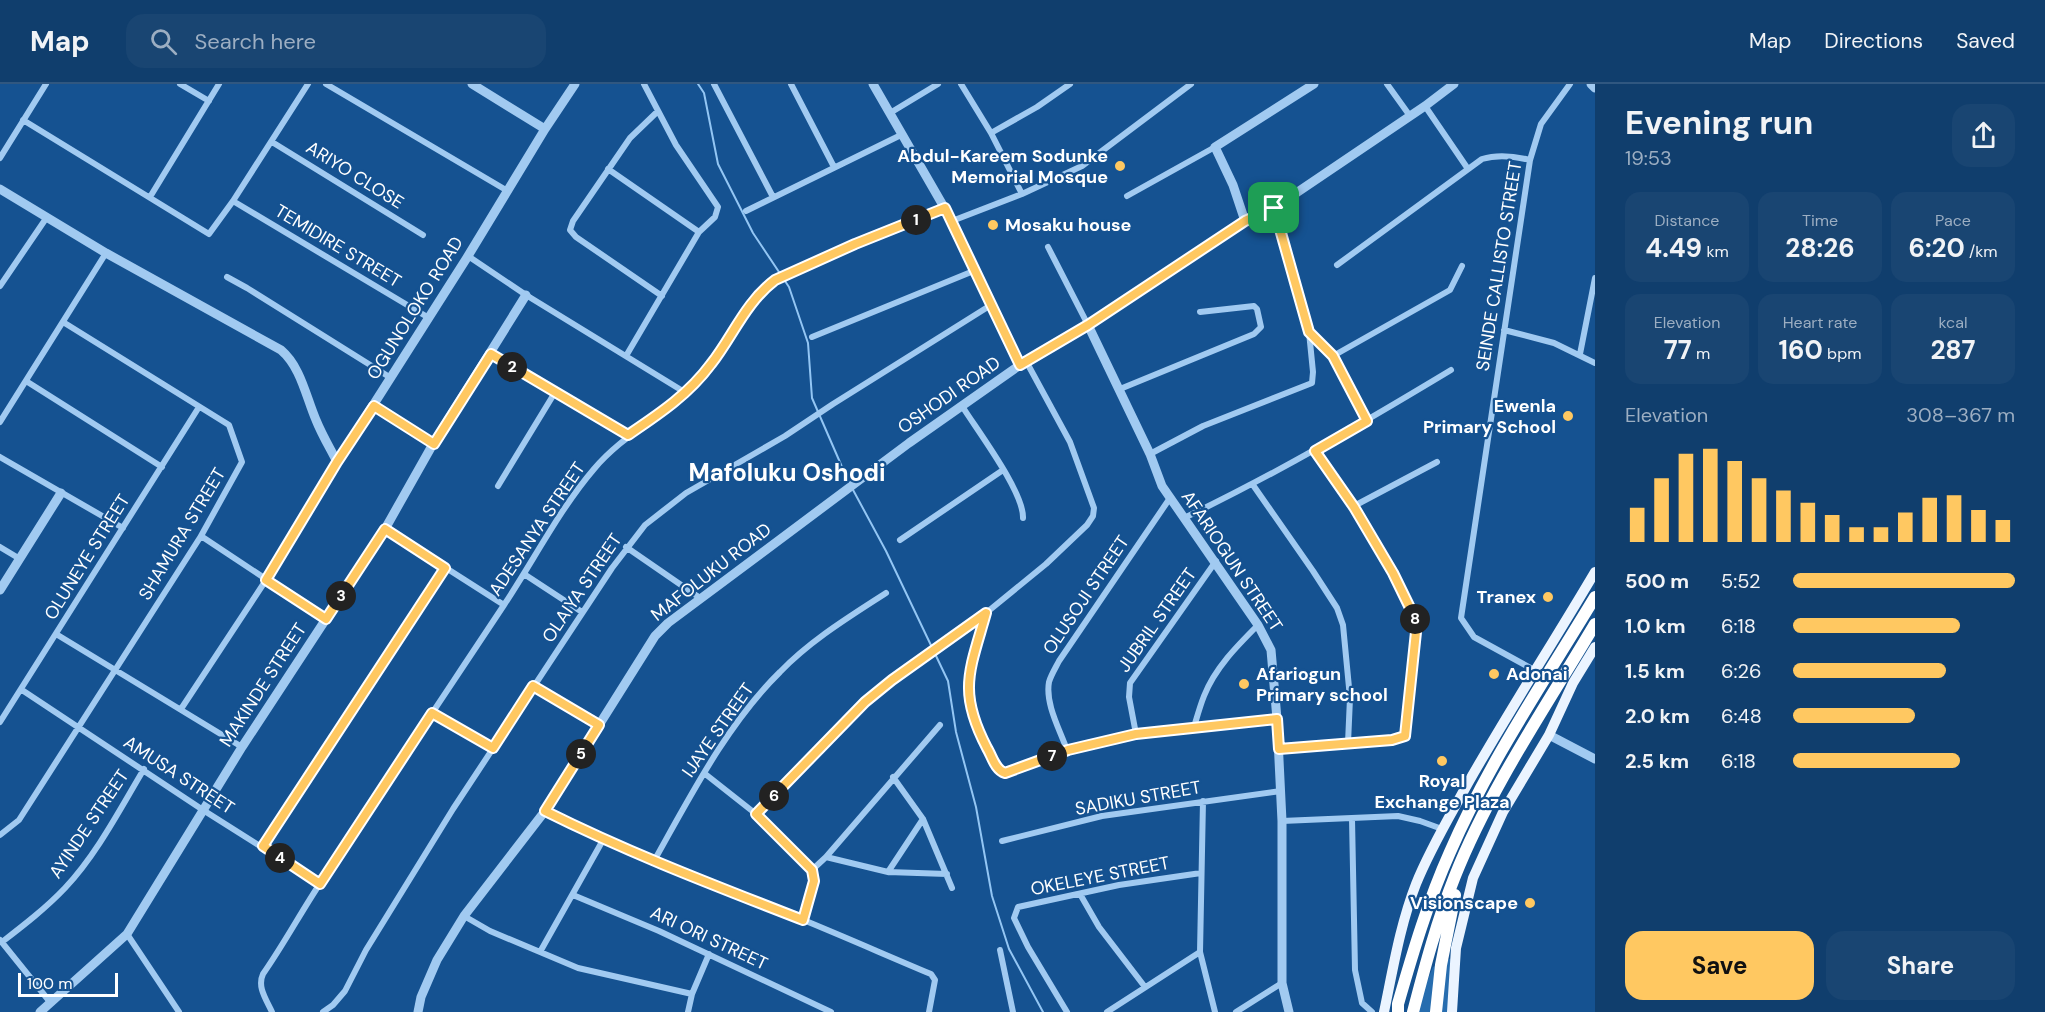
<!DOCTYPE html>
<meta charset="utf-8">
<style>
:root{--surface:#103e6d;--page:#194572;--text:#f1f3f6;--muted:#9caec2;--line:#305780;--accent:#ffc861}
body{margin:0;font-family:"DM Sans",sans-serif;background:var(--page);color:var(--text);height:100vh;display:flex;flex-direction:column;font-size:22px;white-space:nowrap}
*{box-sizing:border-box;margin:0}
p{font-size:20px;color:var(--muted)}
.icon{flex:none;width:33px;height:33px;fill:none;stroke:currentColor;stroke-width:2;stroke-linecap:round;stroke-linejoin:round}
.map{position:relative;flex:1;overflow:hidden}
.panel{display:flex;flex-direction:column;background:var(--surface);width:450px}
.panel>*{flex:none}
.scale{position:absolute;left:18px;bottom:15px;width:100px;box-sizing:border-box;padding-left:6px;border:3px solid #fff;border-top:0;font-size:16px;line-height:21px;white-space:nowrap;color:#fff;-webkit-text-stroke:4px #155291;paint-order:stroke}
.pin{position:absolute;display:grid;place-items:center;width:51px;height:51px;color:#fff;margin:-26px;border-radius:12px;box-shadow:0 3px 9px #0006}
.km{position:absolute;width:30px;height:30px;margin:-15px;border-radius:50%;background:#222;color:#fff;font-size:16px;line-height:30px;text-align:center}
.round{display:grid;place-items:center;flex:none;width:63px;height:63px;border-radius:18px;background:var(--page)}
.headline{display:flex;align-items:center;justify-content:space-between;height:102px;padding:0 30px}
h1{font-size:33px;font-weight:700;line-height:45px}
.figures{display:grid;grid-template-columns:repeat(3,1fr);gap:9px;height:102px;padding:6px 30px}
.figures div{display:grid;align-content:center;border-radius:15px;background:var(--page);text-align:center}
.figures b{font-size:26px;font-weight:700}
.figures small{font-size:16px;font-weight:400}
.figures p{font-size:16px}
.chart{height:168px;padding:12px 30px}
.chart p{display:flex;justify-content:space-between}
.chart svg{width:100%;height:108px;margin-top:6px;stroke:var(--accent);stroke-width:6}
.primary-button{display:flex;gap:12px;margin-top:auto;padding:12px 30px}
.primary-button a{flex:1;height:69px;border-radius:18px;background:var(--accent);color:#111;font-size:24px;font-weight:700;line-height:69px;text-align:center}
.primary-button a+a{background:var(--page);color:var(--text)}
ul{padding:0 30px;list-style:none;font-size:20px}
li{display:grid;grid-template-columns:96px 72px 1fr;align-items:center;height:45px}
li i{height:15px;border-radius:8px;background:var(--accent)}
header{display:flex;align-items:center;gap:36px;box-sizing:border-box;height:84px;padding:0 30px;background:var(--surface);border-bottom:2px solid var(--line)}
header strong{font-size:28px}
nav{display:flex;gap:33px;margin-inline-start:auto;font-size:21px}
.search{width:420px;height:54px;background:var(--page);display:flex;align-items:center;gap:15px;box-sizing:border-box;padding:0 21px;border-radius:18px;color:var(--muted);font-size:22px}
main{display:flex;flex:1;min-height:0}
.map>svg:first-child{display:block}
.grass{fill:#276daf}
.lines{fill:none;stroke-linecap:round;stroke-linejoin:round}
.stream{stroke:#93c6f4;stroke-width:2}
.minor{stroke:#a1caf1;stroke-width:6}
.tertiary{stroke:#a1caf1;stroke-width:9}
.primary{stroke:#ebf4ff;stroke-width:10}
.motorway{stroke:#fff;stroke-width:12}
.route-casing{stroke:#fff;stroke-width:12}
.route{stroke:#ffc861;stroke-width:8}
.poi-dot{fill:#ffc861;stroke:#155291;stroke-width:2}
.labels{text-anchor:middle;stroke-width:4.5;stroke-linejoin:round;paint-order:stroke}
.poi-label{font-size:18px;font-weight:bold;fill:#fff;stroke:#155291;text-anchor:end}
.street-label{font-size:18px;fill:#fff;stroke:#155291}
.district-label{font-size:24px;font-weight:bold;fill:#fff;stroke:#155291}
</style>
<header>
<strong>Map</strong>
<div class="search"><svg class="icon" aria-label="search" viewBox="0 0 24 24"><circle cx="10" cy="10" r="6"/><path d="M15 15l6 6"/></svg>Search here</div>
<nav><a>Map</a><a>Directions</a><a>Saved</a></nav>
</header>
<main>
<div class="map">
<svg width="1595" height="928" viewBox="0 0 1595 928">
<rect width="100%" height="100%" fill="#155291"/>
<!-- grass -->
<path class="grass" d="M 1456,872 L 1451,928 L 1414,928 L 1433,883 Z"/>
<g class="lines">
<!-- stream -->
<path class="stream" d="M 698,0 L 704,9 L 718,80 L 753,149 L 789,203 L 808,259 L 812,314 L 849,399
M 852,404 L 886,467 L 948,597 L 956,648 L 976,723 L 992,812 L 1009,865 L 1043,928"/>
<!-- minor -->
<path class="minor" d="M 180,0 L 209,17
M 326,0 L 506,106
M 714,0 L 773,113
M 791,0 L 834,83
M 961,0 L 991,49 L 1022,110
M 1387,0 L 1410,32
M 1425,22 L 1468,85
M 657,28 L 630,54 L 573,137 L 570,146 L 576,153 L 662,212
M 890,29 L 938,0
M 23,36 L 209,150 L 233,117 L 308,0
M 991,49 L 1037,23 L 1070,0
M 272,58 L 423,151
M 0,74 L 46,0
M 608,85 L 699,148
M 1127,112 L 1215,63
M 150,113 L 219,0
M 233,117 L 429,234
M 746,127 L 903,50
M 952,137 L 1022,110 L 1082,82 L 1191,0
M 1048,163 L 1088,241
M 468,172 L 526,211 L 686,309
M 1337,181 L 1482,75 C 1498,70 1514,72 1530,76
M 227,193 L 247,204 L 391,294
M 0,202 L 47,133
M 1504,246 L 1554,259 L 1595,279
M 1309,248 L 1333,272 L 1450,206 L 1462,182
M 812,253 L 976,186
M 491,270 L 628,351
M 1580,270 L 1595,194
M 626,272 L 699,148 L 715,133 L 718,123 L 676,61 L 644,0
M 1333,272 L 1367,337
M 26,297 L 162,383
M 1120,305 L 1254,250 L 1261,243 L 1257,225 L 1254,222 L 1200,228
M 962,322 C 977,346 1024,408 1023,434
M 0,338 L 106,169
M 1150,370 L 1203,342 L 1312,299 L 1313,288 L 1309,248 L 1274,124
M 0,373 L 123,444
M 1253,401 L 1313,487 L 1337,524 L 1343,541 L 1350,614 L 1348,659
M 498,402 L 554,310
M 1354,422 L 1437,378
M 1184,434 C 1276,390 1363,339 1451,286
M 385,445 L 504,521
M 201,452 L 326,535
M 900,456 L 1003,386
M 0,463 L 20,475
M 626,463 L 700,514
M 524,490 L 582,528
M 986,529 C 971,582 957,607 985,659 C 990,669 994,680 1001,688 L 1006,689 L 1067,666 L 1136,650 L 1277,635
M 56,550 L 242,663
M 1536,587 L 1474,553 L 1461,534 L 1530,76 L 1541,40 L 1570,0
M 533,602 L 599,641
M 22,606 L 203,726 L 320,800
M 181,625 L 266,496
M 432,629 L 493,664
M 0,638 L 199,323
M 1194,643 C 1197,633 1200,622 1204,612 C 1215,584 1237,562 1258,541
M 1136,650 L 1129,613 L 1130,599 L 1216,477
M 1279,665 L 1392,656 L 1402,655 L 1406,650 L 1416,548 L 1413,530 L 1393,490 L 1354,422 L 1315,367
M 1067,666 C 1060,646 1045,620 1049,598 C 1051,591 1056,583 1059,577 L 1170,414
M 704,689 L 756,730 L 812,786 L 814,797 L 803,836
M 893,693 L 923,735 L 952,804
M 1203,717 L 1200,868 L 1215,928
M 545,727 C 628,768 715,801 801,835 C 845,853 888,872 931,890 L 935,896 L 929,928
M 756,730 L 865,618 L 892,596 L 986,529 L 1046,480 L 1087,441 L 1093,432 L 1094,424 L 1070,358 L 1026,277
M 1352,735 L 1355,886 L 1362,919 L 1372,928
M 1282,737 L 1398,732 L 1420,737 L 1442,745
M 0,751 L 19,736 L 201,452 L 242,378 L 229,341 L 63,238
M 1002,757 L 1102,732 L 1281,707
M 263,762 L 445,484
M 826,773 L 888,788 L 947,790
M 654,777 C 690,713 727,640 780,588 C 811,556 849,533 886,509
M 812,786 L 826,773 L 940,641
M 888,788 L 923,735
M 1080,810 L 1099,843 L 1145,903
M 573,811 L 659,847 L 831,928
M 464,832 L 490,847 L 578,884 L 692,910
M 127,850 L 179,928
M 0,856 L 50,918
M 2,858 C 24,841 46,824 65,804 C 97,770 120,725 144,685
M 1000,866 L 1013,928
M 540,868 L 603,756
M 272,928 C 266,915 257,903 263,890 C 284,860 301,828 321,798 C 381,705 443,613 504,521 C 534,476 559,426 594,385 C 624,349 667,331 697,297 C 729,261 742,215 786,190 L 945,124
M 323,928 L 333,921 L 345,907 L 366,866 L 453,725 L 612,484 L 645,441 L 686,409 L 785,352 L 833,320 L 991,221
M 688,928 L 692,910 L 709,870
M 1067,928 L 1028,863 L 1014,834 L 1018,823 L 1119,801 L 1201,789
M 1107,928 L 1200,868
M 1236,928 L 1282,899"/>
<!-- tertiary -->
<path class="tertiary" d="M 472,0 L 545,45
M 873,0 L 952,137 L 1020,281
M 1591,0 L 1595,4
M 0,105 L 106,169 L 281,266 C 301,283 306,313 316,336 C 322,351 330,364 337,378
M 1245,137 L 1233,101 L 1215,63 L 1314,0
M 1088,241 L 1150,370 L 1162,402 L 1258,541 L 1271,566 L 1277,635 L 1282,737 L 1282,899 L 1289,928
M 374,322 L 433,360
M 266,496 L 337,378 L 468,172 L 545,45 L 575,0
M 0,506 L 61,409
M 1549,651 L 1595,675
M 40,928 L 127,850 L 242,663 L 385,445 L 433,360 L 526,211
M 418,928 L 421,913 L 437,876 L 464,832 L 545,727 L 655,552 L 668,539 L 909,359 L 1020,281 L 1088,241 L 1245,137 L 1274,124 L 1425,22 L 1454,0"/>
<!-- primary -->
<path class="primary" d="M 1384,928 C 1393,885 1400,841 1416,800 C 1430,765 1450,732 1468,699 C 1509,627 1553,559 1595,488
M 1452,928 L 1456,864 L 1473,794 L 1503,728 L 1549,651 L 1573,599 L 1595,563"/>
<!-- motorway -->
<path class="motorway" d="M 1398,928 L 1398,920 C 1413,868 1428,817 1450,768 C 1489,678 1545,596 1595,513
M 1413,928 C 1425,882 1437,837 1455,792 C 1490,704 1547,621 1595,540
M 1436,928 L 1441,881 L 1455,811"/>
</g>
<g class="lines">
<defs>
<path id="route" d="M 945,124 L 1020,281 L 1088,241 L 1245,137 L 1274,124 L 1309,248 L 1333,272 L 1367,337 L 1315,367 L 1354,423 L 1393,489 L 1413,530 L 1416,548 L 1405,652 L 1392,656 L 1279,665 L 1277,635 L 1136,650 L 1068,666 L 1005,689 C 995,686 992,672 987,664 C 957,607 970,586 986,529 L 892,596 L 865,618 L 756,730 L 812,786 L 814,797 L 803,836 C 716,802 629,769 545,727 L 599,641 L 533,602 L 493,664 L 432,629 L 320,800 L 263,762 L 445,484 L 385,445 L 326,535 L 266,496 L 337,378 L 374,322 L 434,360 L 491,270 L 628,351 C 659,330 688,311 711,280 C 733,252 745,219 775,196 L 855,160 Z"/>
</defs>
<!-- route casing -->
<use href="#route" class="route-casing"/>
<!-- route -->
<use href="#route" class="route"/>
</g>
<!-- markers -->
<g class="poi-dot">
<circle cx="1120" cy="82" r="6"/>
<circle cx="993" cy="141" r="6"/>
<circle cx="1568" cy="332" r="6"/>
<circle cx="1548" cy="513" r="6"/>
<circle cx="1494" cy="590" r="6"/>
<circle cx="1244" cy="600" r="6"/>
<circle cx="1442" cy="677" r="6"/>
<circle cx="1530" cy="819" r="6"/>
</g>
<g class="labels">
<!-- poi labels -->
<g class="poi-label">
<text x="1108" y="78">Abdul-Kareem Sodunke<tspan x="1108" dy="21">Memorial Mosque</tspan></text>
<text x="1005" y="147" text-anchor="start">Mosaku house</text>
<text x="1556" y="328">Ewenla<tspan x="1556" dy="21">Primary School</tspan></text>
<text x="1536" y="519">Tranex</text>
<text x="1256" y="596" text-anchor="start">Afariogun<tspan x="1256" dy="21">Primary school</tspan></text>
<text x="1506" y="596" text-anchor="start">Adonai</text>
<text x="1442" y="703" text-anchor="middle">Royal<tspan x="1442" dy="21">Exchange Plaza</tspan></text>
<text x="1518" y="825">Visionscape</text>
</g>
<!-- street labels -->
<g class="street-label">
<text transform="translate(355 91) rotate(32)" y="6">ARIYO CLOSE</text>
<text transform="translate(338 162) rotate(31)" y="6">TEMIDIRE STREET</text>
<text transform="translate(1499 182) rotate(-81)" y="6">SEINDE CALLISTO STREET</text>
<text transform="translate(415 224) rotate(-58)" y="6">OGUNOLOKO ROAD</text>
<text transform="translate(949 311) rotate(-35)" y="6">OSHODI ROAD</text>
<text transform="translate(537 445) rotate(-56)" y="6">ADESANYA STREET</text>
<text transform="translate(182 450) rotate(-59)" y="6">SHAMURA STREET</text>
<text transform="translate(87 473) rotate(-58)" y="6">OLUNEYE STREET</text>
<text transform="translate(1232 477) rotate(56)" y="6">AFARIOGUN STREET</text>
<text transform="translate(711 488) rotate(-38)" y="6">MAFOLUKU ROAD</text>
<text transform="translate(582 504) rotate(-56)" y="6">OLAIYA STREET</text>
<text transform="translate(1086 511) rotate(-56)" y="6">OLUSOJI STREET</text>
<text transform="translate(1157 536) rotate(-55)" y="6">JUBRIL STREET</text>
<text transform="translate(263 601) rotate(-57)" y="6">MAKINDE STREET</text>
<text transform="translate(718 646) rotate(-55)" y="6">IJAYE STREET</text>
<text transform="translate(179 691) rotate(33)" y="6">AMUSA STREET</text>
<text transform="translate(1138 714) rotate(-10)" y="6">SADIKU STREET</text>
<text transform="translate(89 740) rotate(-56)" y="6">AYINDE STREET</text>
<text transform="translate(1100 792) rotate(-11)" y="6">OKELEYE STREET</text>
<text transform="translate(709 854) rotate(25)" y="6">ARI ORI STREET</text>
</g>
<!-- district labels -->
<g class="district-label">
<text x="787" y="397">Mafoluku Oshodi</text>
</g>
</g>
</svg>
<div class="scale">100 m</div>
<div class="pin" style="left:1274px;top:124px;background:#1e9e55"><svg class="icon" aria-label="arrive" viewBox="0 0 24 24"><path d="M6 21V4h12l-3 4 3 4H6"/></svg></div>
<b class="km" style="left:916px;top:136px">1</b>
<b class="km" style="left:512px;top:283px">2</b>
<b class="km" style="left:341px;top:512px">3</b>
<b class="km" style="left:280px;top:774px">4</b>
<b class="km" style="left:581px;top:670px">5</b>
<b class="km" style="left:774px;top:712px">6</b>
<b class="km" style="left:1052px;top:672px">7</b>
<b class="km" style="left:1415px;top:535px">8</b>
</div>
<section class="panel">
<div class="headline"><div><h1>Evening run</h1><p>19:53</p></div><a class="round"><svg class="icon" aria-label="share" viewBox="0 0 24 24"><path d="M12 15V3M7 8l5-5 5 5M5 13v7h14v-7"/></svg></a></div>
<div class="figures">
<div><p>Distance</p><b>4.49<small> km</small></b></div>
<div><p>Time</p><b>28:26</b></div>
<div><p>Pace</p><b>6:20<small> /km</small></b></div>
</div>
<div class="figures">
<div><p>Elevation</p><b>77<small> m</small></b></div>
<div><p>Heart rate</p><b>160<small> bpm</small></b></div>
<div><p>kcal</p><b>287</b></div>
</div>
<div class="chart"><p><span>Elevation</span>308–367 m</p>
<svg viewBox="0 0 160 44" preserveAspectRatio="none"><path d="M5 44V30M15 44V18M25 44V8M35 44V6M45 44V11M55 44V18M65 44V23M75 44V28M85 44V33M95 44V38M105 44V38M115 44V32M125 44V26M135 44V25M145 44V31M155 44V35"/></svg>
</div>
<ul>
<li><b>500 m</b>5:52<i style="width:100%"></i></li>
<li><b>1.0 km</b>6:18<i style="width:75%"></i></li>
<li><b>1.5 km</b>6:26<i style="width:69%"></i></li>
<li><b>2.0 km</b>6:48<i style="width:55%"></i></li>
<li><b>2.5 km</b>6:18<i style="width:75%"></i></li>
</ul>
<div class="primary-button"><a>Save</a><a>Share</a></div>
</section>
</main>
